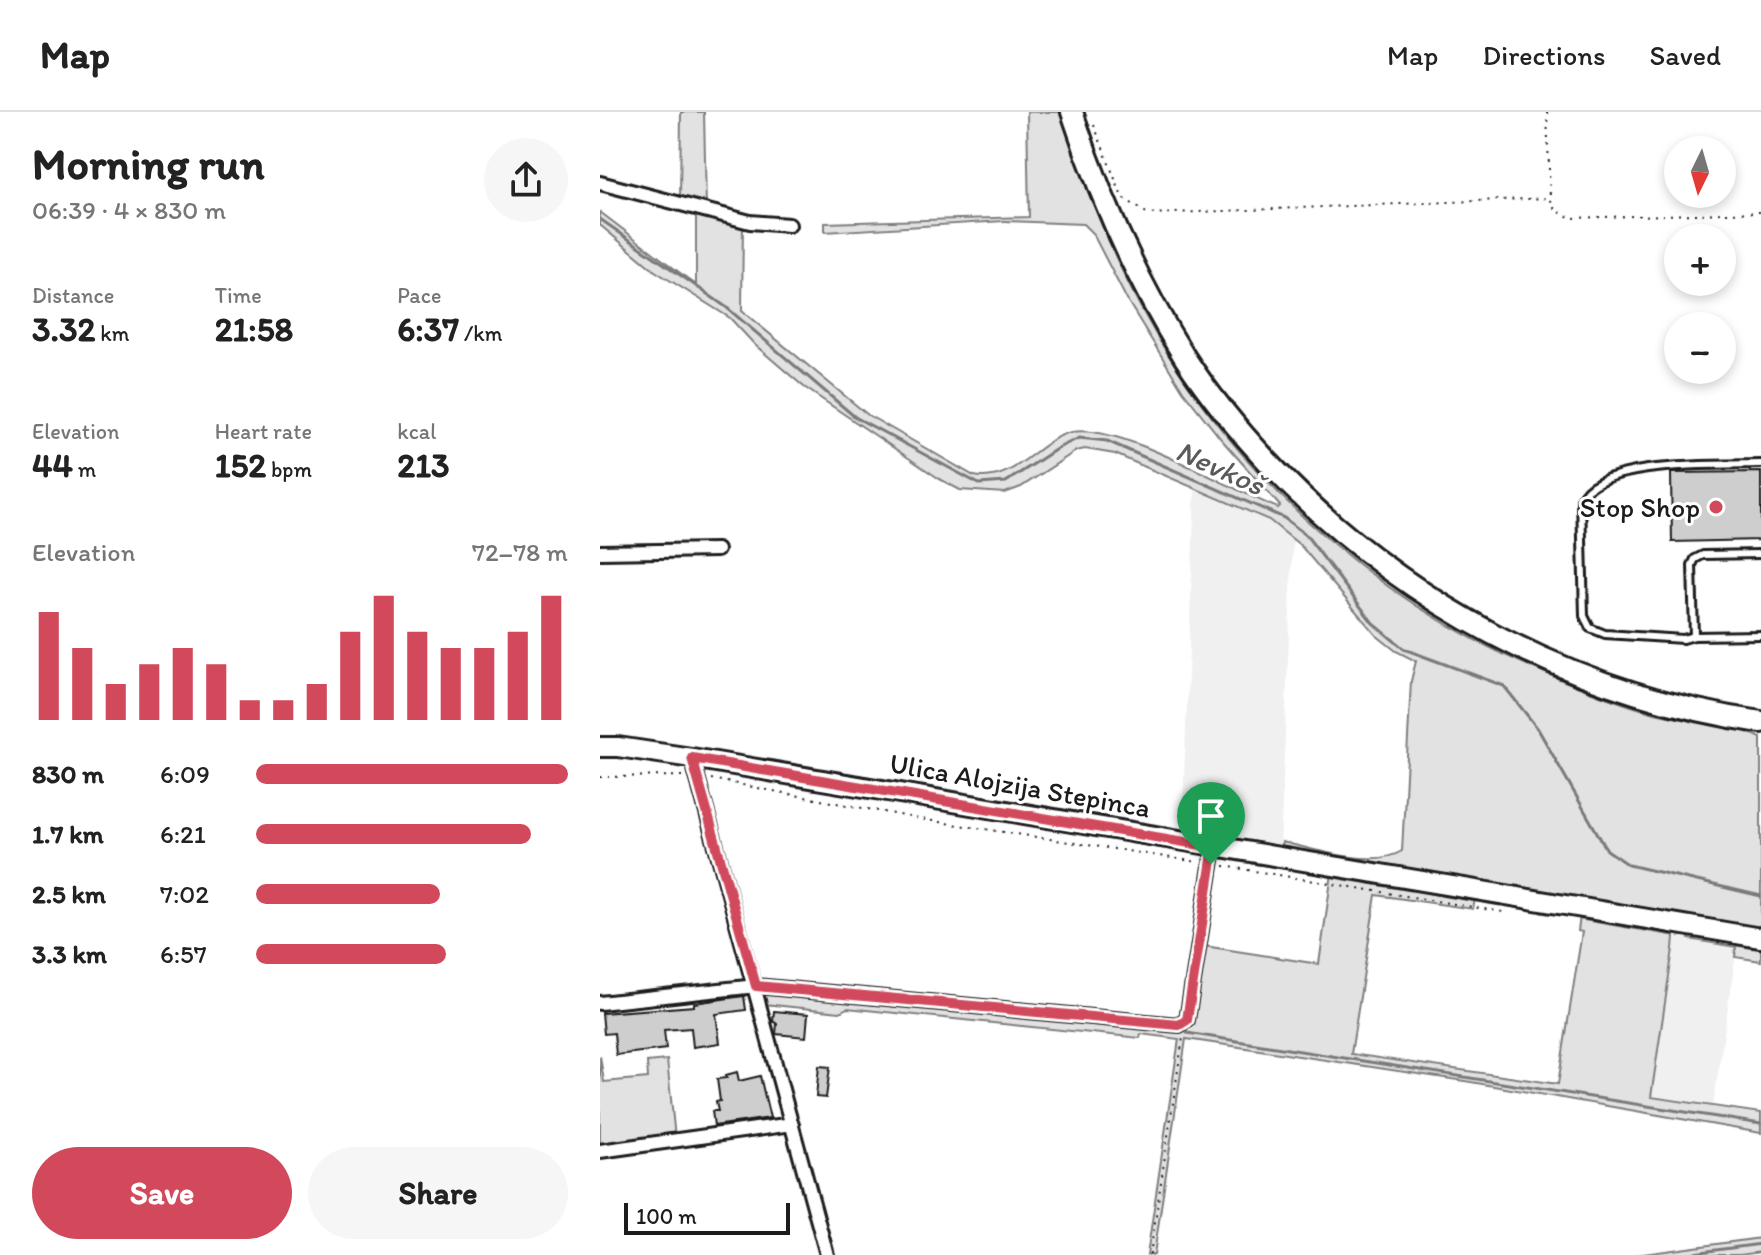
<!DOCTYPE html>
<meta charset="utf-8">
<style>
:root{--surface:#fff;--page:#f6f6f6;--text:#222;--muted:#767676;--line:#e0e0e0;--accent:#d1495b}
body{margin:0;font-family:Itim,sans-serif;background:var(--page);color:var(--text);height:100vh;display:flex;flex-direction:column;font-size:30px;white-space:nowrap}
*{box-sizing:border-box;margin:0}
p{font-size:26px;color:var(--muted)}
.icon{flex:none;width:44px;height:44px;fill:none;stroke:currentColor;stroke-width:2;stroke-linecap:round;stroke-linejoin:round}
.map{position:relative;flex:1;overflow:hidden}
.panel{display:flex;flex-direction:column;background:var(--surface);width:600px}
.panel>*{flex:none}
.needle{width:52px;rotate:185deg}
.fabs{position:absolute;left:1064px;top:24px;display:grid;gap:16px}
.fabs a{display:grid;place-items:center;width:72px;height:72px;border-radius:50%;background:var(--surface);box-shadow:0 4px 12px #0003;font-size:40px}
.scale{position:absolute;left:24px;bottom:20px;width:166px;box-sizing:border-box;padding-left:8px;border:4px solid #1c1c1c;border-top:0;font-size:22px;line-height:28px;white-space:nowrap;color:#1c1c1c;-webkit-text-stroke:6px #fff;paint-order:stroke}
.pin{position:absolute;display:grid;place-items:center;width:68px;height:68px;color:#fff;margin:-82px -34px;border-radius:50% 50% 50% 0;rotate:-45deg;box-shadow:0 0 8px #0007}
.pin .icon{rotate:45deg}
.round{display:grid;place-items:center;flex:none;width:84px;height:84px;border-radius:42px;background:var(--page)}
.overview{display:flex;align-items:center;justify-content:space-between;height:136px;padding:0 32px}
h1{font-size:44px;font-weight:800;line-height:60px}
.stats{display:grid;grid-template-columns:repeat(3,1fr);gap:12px;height:136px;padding:8px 32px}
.stats div{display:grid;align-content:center}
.stats b{font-size:34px;font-weight:800}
.stats small{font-size:22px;font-weight:400}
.stats p{font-size:22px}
.chart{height:224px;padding:16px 32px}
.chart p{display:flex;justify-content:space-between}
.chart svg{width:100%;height:144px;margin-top:8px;stroke:var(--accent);stroke-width:6}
.button{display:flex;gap:16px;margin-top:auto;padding:16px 32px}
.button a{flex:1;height:92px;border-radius:48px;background:var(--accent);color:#fff;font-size:32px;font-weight:800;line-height:92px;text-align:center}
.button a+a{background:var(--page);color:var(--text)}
ul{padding:0 32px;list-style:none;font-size:26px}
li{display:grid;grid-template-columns:128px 96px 1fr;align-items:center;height:60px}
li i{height:20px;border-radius:10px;background:var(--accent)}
header{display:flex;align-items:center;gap:48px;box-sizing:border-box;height:112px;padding:0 40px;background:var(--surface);border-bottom:2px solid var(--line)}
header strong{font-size:38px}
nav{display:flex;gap:44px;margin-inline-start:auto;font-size:28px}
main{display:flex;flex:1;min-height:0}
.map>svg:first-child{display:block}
.built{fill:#f0f0f0}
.green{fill:#e2e2e2;stroke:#7f7f7f;stroke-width:2}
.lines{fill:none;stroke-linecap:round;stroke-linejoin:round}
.stream{stroke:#7a7a7a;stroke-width:3}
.building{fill:#cecece;stroke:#1c1c1c;stroke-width:2}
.lane-casing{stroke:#1c1c1c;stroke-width:12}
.street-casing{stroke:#1c1c1c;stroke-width:18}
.secondary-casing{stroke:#1c1c1c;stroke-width:24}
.primary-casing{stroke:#1c1c1c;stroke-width:26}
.path{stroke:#1c1c1c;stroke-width:2;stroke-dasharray:2 6;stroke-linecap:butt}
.lane{stroke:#fff;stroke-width:6}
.street{stroke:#fff;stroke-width:12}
.secondary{stroke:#fff;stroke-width:18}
.primary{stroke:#fff;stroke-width:20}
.route-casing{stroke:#fff;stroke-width:16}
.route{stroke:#d1495b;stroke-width:10}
.poi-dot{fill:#d1495b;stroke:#fff;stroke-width:3}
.labels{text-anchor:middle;stroke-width:6;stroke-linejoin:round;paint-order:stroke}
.poi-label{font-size:28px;fill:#1c1c1c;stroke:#fff;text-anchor:end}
.street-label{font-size:28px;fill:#1c1c1c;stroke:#fff}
.water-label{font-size:30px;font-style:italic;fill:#5a5a5a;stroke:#fff}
</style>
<header>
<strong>Map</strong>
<nav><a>Map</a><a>Directions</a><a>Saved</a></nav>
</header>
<main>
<section class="panel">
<div class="overview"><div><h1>Morning run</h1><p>06:39 · 4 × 830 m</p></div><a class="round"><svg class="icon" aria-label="share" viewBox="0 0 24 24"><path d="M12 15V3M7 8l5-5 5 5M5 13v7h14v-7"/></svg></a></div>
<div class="stats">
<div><p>Distance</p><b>3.32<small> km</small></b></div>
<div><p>Time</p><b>21:58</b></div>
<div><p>Pace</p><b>6:37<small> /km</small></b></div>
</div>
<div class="stats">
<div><p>Elevation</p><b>44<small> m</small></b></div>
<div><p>Heart rate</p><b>152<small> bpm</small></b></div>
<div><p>kcal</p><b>213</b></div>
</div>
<div class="chart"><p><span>Elevation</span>72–78 m</p>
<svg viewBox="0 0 160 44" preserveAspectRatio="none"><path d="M5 44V11M15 44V22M25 44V33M35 44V27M45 44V22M55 44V27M65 44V38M75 44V38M85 44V33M95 44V17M105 44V6M115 44V17M125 44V22M135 44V22M145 44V17M155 44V6"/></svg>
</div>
<ul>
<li><b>830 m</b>6:09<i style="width:100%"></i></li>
<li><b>1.7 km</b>6:21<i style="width:88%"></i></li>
<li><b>2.5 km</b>7:02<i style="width:59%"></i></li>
<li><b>3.3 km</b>6:57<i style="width:61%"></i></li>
</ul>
<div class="button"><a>Save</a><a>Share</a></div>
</section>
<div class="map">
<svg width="1161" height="1143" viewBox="0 0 1161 1143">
<rect width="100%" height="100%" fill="#fff"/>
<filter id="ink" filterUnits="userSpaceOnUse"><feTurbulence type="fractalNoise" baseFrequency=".0125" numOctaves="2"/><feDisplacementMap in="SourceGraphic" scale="16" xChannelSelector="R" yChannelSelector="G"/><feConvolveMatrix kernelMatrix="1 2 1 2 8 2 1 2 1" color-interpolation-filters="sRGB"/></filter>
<g filter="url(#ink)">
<!-- built -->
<path class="built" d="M 595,375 L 670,408 L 693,427 L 680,739 L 582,722 Z
M 1074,824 L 1137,835 L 1113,994 L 1051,986 Z"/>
<!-- green -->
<path class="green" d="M 81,0 L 104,0 L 106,96 L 80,90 Z
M 427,0 L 460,0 C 482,67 507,133 541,196 C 626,354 770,487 936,557 C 975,574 1014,590 1055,601 C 1086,609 1134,612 1161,626 L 1161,813 L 1152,817 L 680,739 L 682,730 C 713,737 773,757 802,739 L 811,569 L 816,549 L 796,539 L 776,523 L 701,434 L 669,408 L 515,342 L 485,337 L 476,339 L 421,375 L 405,381 L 360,378 L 341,368 L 204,275 L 155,233 L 130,206 L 55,159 L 0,113 L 0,100 L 96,173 L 96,100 L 143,112 L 142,199 L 268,303 L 374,364 C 416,372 439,326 472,320 C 520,311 629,377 678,396 L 680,394 L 621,327 L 583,279 L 527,188 L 493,122 L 483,112 L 404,109 L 225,120 L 225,111 L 429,105 Z
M 732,761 L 876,783 L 873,797 L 776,783 L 751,942 L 958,972 L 982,820 L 978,819 L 980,804 L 1072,819 L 1074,824 L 1073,837 L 1051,985 L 1161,1001 L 1161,1021 L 871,970 L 586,927 L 554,1143 L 547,1143 L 579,927 L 541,922 L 540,926 L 247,896 L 240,900 L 164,892 L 161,879 L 590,916 L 604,834 L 719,852 Z
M 1091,821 L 1161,831 L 1161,849 L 1135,845 L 1136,835 L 1089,827 Z
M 0,944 L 4,970 L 48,966 L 47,950 L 67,948 L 75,1026 L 0,1036 Z
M 1161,1126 L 1161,1140 L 1140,1143 L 1036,1143 Z"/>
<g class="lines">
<!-- stream -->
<path class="stream" d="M 0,107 L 126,195 L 255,305 L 379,372 L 406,370 L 458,336 L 479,326 L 507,329 L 684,406 L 706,423 L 773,511 L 804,537 L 904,574 L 938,617 L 1007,738 L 1029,753 L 1161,784
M 528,730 L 564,736
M 618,745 L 645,750
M 651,751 L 684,756
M 728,764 L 900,793
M 941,800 L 960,803
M 981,807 L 1074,823
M 1137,833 L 1161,837
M 404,903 L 580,920
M 587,921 L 1161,1012
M 1078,1143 L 1161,1132"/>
</g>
<!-- building -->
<path class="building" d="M 1161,360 L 1161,428 L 1072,430 L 1071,361 Z
M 144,884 L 146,898 L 116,902 L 120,931 L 93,935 L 91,916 L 64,918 L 66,937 L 16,943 L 14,921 L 4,922 L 2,901 L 94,894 L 94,891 Z
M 174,899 L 208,902 L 206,925 L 176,922 L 177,912 L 173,909 Z
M 219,954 L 230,955 L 226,986 L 216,985 Z
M 137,960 L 139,969 L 160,964 L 170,1006 L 114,1014 L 112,999 L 118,999 L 116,990 L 120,989 L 117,967 L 127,966 L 126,963 Z"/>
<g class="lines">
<defs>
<path id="lane" d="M 1161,442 L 1103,443 L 1095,447 L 1092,453 L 1094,524 L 1161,523
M 1094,524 L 1083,527 L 1005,522 L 990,516 L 984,504 L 981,388 C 994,348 1124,353 1161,352"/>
<path id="street" d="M 0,71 L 150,110 L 189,113
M 0,440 L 117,438
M 92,646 L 227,1143
M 0,891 L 156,874 L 579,913 L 587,908 L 614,735
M 0,1039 L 192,1012"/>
<path id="secondary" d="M 0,635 L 18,635 L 92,646 L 1161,826"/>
<path id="primary" d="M 472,0 C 500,86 537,169 585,246 C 609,283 638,318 668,350 C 798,489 972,582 1161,610"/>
</defs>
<!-- lane casing -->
<use href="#lane" class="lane-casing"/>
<!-- street casing -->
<use href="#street" class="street-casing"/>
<!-- secondary casing -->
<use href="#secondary" class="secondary-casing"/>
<!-- primary casing -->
<use href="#primary" class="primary-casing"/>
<!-- path -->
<path class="path" d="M 947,0 L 950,86 L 955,98 L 971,106 L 1161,100
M 494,13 L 522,85 L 548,102 L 950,86
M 0,665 L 85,664
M 111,667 L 320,707 L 598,750
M 624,754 L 903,800
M 550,1143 L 583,925"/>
<!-- lane -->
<use href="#lane" class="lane"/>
<!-- street -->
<use href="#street" class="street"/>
<!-- secondary -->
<use href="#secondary" class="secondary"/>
<!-- primary -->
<use href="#primary" class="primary"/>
</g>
</g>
<g class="lines" filter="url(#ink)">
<defs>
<path id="route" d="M 92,646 L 614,735 L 587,908 L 579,913 L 568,912 L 156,874 Z"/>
</defs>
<!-- route casing -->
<use href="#route" class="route-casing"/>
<!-- route -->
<use href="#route" class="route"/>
</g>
<!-- markers -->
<circle class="poi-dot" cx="1116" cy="395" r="8"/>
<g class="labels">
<!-- poi labels -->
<g class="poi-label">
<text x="1100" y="405">Stop Shop</text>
</g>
<!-- street labels -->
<g class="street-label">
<text transform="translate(420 673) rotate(10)" y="10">Ulica Alojzija Stepinca</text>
</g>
<!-- water labels -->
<g class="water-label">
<text transform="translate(620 356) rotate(24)" y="10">Nevkoš</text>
</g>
</g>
</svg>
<div class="fabs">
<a><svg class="needle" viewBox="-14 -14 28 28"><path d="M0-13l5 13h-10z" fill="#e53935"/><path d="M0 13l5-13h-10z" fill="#767676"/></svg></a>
<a>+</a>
<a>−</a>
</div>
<div class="scale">100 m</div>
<div class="pin" style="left:611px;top:752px;background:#1e9e55"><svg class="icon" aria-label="arrive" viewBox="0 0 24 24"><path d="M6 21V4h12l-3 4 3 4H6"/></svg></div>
</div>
</main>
